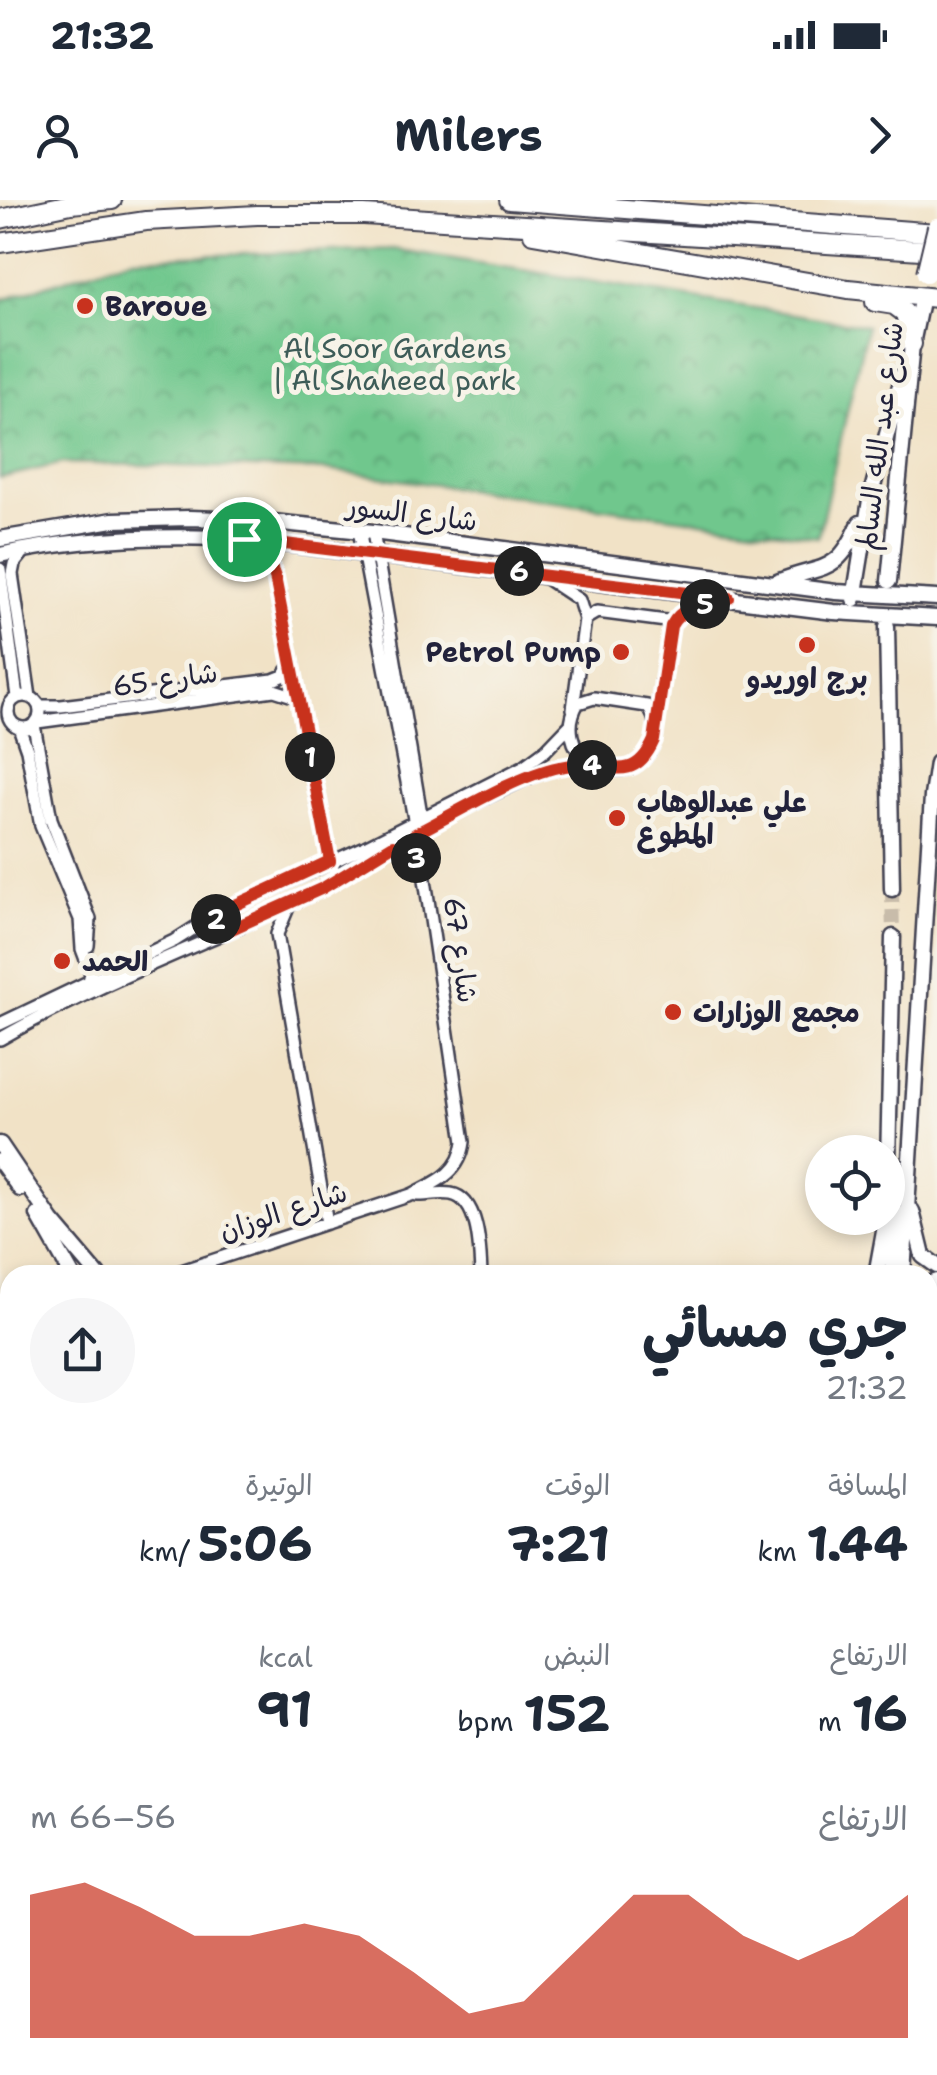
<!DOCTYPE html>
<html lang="ar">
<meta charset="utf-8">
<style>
:root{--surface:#fff;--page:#f6f6f7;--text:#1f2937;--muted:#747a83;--accent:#c8321e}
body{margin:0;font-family:"Shantell Sans","Playpen Sans Arabic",sans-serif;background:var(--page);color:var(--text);direction:rtl;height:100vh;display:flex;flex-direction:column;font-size:38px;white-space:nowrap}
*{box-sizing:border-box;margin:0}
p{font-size:32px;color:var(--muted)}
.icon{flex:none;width:55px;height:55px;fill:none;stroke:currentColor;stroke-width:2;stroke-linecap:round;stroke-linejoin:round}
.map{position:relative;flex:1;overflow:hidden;direction:ltr}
.panel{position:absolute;left:0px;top:1065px;width:938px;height:810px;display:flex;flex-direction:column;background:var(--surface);border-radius:30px 30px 0 0;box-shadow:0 5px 15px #0003;direction:rtl}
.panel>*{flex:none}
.buttons{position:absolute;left:805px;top:935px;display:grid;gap:20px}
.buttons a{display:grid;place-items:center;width:100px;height:100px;border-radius:50%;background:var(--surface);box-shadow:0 5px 15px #0003;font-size:50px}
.pin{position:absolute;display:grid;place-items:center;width:85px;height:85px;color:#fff;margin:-42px;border:5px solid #fff;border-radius:50%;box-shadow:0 2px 10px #0007}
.km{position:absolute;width:50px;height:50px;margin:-25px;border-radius:50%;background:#222;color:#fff;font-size:28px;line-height:50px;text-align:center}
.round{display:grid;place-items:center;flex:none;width:105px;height:105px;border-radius:52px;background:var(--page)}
.headline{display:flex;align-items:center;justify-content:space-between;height:170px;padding:0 30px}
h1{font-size:55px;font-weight:700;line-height:75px}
.metrics{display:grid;grid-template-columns:repeat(3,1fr);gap:15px;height:170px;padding:10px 30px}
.metrics div{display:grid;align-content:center}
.metrics b{font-size:50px;font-weight:700}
.metrics small{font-size:28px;font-weight:400}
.metrics p{font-size:28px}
.chart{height:280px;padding:20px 30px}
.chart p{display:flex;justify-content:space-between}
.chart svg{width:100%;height:180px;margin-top:10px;fill:var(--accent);opacity:.7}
.status{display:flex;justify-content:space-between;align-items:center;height:70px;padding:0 50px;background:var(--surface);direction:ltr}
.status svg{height:28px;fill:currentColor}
header{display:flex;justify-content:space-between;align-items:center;height:130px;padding:0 30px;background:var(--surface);font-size:45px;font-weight:700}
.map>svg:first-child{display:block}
.park{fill:url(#park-crowns);stroke:#487464;stroke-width:2.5}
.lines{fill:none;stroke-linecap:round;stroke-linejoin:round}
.major-tunnel{stroke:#c8bcaa;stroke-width:14;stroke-dasharray:14 7;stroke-linecap:butt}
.minor-casing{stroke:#413f50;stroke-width:16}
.major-casing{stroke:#413f50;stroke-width:19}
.highway-casing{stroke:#413f50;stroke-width:22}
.minor{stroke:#fff;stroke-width:11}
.major{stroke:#fff;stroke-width:14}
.highway{stroke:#fff;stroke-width:18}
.highway-bridge-casing{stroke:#413f50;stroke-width:22;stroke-linecap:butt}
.highway-bridge{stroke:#fff;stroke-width:18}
.route-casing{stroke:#fff;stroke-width:20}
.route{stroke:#c8321e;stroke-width:12}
.poi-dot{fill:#c8321e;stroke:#f7f3e8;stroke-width:4}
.labels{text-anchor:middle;stroke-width:10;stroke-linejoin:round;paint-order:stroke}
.poi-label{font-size:28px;font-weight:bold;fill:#22223b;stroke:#f7f3e8;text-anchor:start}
.park-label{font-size:28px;fill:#3d5c58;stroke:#f7f3e8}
.street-label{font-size:28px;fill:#22223b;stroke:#f7f3e8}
</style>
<div class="status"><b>21:32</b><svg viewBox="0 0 49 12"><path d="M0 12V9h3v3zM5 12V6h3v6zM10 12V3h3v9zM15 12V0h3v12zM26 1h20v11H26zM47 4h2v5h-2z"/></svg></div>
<header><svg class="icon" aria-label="forward" viewBox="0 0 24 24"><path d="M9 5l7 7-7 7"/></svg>Milers<svg class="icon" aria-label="person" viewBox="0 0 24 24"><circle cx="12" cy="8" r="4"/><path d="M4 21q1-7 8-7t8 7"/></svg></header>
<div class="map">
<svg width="937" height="1875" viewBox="0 0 937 1875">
<defs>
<pattern id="park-crowns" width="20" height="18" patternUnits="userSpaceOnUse" patternTransform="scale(2.5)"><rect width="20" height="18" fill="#6fc78d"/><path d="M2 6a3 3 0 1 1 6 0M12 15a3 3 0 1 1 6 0" fill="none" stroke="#5ba174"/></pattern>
</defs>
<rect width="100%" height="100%" fill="#f7f3e8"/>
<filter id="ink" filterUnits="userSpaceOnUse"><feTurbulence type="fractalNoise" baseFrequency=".01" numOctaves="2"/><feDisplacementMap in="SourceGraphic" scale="20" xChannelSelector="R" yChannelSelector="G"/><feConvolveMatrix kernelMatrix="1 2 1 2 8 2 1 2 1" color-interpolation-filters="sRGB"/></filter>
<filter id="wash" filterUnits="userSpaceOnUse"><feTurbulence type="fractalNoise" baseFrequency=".0048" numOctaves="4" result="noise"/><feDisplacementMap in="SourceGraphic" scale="40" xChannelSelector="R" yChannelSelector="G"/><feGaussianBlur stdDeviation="2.25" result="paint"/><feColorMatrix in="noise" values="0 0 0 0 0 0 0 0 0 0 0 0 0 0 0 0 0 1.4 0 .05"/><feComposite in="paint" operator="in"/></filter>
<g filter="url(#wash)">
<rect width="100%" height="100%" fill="#f1e2c6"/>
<!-- park -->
<path class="park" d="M 393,49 L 867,126 L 818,337 L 327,270 L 63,263 L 0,278 L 0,100 L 131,58 Z"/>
</g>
<g filter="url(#ink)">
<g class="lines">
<!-- major-tunnel -->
<path class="major-tunnel" d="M 892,689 L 893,737"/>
<defs>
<path id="minor" d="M 373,332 L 422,620
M 248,341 L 266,354 L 275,377 L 330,661
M 26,349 L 14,364 L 12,374 L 30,497
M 0,369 L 17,497
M 546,378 L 579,400 L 585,419 L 573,509
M 585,419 L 597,412 L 666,421 L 671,426
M8 512a16 16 0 1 1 32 0a16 16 0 1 1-32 0Z
M 39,506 L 61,506 L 273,480 L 283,476 L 293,464
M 656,521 L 671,426 C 682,406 699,405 721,400
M 37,522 L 274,490 L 299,498
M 34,525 L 51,619 L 90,719 L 88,746
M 19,527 L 27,550 L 41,626 L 80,719 L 82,749 L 91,773 L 89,781
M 290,703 L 277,734 L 327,1023
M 0,824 L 174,741 L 218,713 L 365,647 L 523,567 L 546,550 L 571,524
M 0,839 C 101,781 212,741 317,691 C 336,682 351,668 369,657 C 418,628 473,604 525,579 C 543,571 564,564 584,564 C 603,564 616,576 635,565 C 655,553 663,524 647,506 L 594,498 L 578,503 C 565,525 571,548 589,564
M 417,995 C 428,995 441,992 451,994 C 480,999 480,1053 481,1075
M 169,1075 L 411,995 C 437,982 460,973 464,942 L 423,666 L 359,330
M 0,1162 L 10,1155
M 0,1256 L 10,1271
M 928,1303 L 937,1303
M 0,1484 L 10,1477
M 928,1752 L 937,1780
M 0,1835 L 10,1845
M 31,1865 L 41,1875
M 698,1865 L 704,1875
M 857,1865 L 859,1875
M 883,1865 L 888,1875
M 802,1872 L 827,1865
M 519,1875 L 527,1865
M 786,1875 L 787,1865"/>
<path id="major" d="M 0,339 L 113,320 L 189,318 L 252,320 L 373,332 L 836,392 L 937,398
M 0,355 C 80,337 163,335 244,339 L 834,412 L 937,418
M 889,381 L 912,144 L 922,96
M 777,382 C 824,363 836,377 860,323
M 854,399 L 871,294 L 905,167
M 887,426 L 892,689
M 0,944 L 52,1021 L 98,1075
M 0,961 L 20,989
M 888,964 L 893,737
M 888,977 L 893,1008 L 892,1075
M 912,1011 L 923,1056 L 937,1066
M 38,1015 L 72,1075
M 876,1075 L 885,1026
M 903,1075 L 932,596 L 937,563
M 928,1084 L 937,1081
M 928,1102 L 937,1100
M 928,1116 L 937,1109
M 928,1330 L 937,1324
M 0,1553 L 10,1546
M 0,1578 L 10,1571
M 928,1590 L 937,1596
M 928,1626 L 937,1624
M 0,1752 L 10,1760
M 0,1778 L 10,1788
M 92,1865 L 102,1875
M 123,1865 L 134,1875
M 643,1875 L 657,1865
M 663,1875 L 678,1865"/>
<path id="highway" d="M 509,0 L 937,33
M 0,19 L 71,4 L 112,0
M 533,34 L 848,89 L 937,98
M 0,43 L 146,21 L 257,15 L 364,15 L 937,51
M 875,102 L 894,105 L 905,113 L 912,144"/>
</defs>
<!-- minor casing -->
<use href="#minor" class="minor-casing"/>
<!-- major casing -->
<use href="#major" class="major-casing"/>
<!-- highway casing -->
<use href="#highway" class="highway-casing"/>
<!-- minor -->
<use href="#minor" class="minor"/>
<!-- major -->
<use href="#major" class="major"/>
<!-- highway -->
<use href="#highway" class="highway"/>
<defs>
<path id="highway-bridge" d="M 926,73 L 937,27"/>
</defs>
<!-- highway-bridge casing -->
<use href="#highway-bridge" class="highway-bridge-casing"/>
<!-- highway-bridge -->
<use href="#highway-bridge" class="highway-bridge"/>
</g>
</g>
<g class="lines" filter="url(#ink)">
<defs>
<path id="route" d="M 244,339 L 729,398 C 705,403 683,404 671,426 L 654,540 C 639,574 622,571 590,564 C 581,562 568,566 559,567 C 516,576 456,613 415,634 L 423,666 L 406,650 L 393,645 L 323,688 L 225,732 L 217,727 L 218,713 L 330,661 L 275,377 L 266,354 Z"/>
</defs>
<!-- route casing -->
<use href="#route" class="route-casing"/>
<!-- route -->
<use href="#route" class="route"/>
</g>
<!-- markers -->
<g class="poi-dot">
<circle cx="85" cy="106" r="10"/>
<circle cx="807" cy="445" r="10"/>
<circle cx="621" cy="452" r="10"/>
<circle cx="617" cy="618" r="10"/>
<circle cx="62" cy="761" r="10"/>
<circle cx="673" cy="812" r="10"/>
</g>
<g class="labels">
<!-- poi labels -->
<g class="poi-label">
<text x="105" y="116">Baroue</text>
<text x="601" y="462" text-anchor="end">Petrol Pump</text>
<text x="807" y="488" text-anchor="middle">برج اوريدو</text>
<text x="637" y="612">علي عبدالوهاب<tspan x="637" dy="32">المطوع</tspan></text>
<text x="82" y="771">الحمد</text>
<text x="693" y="822">مجمع الوزارات</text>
</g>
<!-- park labels -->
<g class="park-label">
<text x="395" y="158">Al Soor Gardens<tspan x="395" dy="32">| Al Shaheed park</tspan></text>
</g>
<!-- street labels -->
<g class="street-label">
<text transform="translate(879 236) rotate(-83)" y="10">شارع عبد الله السالم</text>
<text transform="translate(412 313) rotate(7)" y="10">شارع السور</text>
<text transform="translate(165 479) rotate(-8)" y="10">شارع 65</text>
<text transform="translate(461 750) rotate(82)" y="10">شارع 67</text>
<text transform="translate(283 1011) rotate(-18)" y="10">شارع الوزان</text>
</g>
</g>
</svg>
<div class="buttons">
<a><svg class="icon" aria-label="locate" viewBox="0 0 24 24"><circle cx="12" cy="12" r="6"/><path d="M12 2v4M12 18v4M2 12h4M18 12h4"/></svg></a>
</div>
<div class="pin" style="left:244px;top:339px;background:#1e9e55"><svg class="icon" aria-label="arrive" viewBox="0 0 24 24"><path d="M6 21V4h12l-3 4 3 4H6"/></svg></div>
<b class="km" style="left:310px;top:557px">1</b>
<b class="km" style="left:216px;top:719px">2</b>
<b class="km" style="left:416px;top:658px">3</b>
<b class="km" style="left:592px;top:565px">4</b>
<b class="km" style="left:705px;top:404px">5</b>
<b class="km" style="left:519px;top:371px">6</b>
<section class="panel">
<div class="headline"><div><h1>جري مسائي</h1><p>21:32</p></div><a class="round"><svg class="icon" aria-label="share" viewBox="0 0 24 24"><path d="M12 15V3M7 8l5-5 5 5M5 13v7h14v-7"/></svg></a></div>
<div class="metrics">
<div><p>المسافة</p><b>1.44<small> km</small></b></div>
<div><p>الوقت</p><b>7:21</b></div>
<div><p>الوتيرة</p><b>5:06<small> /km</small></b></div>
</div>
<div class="metrics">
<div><p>الارتفاع</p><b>16<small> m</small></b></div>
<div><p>النبض</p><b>152<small> bpm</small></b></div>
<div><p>kcal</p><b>91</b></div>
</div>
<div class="chart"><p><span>الارتفاع</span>56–66 m</p>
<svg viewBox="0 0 160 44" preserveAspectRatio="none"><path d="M0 44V9L10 6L20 12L30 19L40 19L50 16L60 19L70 28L80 38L90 35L100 22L110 9L120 9L130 19L140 25L150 19L160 9V44z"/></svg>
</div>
</section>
</div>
